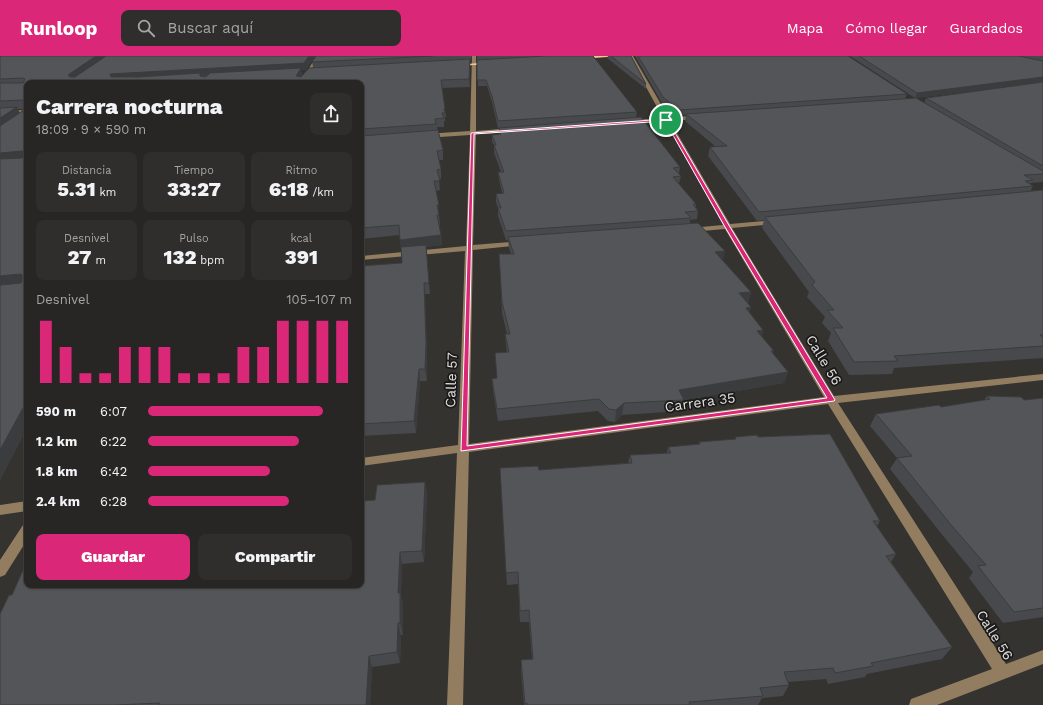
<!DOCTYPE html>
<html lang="es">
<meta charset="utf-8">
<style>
:root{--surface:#272624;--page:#2f2e2c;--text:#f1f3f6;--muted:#a4a5a6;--line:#434341;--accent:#db2777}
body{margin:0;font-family:"Work Sans",sans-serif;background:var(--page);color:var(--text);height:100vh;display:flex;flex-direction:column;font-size:15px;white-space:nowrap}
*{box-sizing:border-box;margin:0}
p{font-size:13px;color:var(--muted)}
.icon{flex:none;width:22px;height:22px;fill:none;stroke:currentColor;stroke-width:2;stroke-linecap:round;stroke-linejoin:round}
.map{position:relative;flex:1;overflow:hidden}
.sheet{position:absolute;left:24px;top:24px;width:340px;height:508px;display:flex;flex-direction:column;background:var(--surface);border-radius:8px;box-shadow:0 1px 3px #0004,0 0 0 1px var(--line)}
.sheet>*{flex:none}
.pin{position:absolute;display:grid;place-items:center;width:34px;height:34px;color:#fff;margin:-17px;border:2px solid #fff;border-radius:50%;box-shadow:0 1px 4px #0007}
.round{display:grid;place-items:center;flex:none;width:42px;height:42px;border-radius:8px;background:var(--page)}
.overview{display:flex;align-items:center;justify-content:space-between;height:68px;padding:0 12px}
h1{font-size:22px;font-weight:800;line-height:30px}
.stats{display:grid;grid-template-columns:repeat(3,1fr);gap:6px;height:68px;padding:4px 12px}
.stats div{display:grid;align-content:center;border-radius:8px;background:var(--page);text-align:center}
.stats b{font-size:20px;font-weight:800}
.stats small{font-size:11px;font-weight:400}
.stats p{font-size:11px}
.chart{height:112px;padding:8px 12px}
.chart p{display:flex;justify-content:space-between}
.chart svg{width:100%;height:72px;margin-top:4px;stroke:var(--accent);stroke-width:6}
.cta{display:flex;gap:8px;margin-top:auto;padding:8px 12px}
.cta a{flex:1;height:46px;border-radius:8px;background:var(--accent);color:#fff;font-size:16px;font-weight:800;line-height:46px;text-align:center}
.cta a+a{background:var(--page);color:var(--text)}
ul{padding:0 12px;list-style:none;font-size:13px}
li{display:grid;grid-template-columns:64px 48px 1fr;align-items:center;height:30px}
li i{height:10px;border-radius:5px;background:var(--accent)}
header{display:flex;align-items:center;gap:24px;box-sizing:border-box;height:56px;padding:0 20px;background:var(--accent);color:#fff}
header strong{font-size:19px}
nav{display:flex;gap:22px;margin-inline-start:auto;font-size:14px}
.search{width:280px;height:36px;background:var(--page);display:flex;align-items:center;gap:10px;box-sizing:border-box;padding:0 14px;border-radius:8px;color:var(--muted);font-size:15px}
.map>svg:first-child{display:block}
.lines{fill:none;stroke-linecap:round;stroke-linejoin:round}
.minor{fill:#927d60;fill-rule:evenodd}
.major{fill:#f1c78a;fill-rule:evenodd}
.wall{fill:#48494c;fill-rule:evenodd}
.shaded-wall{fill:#3b3c3e}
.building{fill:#545558;stroke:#3b3c3e}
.route{fill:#db2777;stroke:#fff;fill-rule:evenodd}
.labels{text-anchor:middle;stroke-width:3.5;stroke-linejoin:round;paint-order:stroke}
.street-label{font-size:14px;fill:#e1e0df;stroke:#1b1a19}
</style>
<header>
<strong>Runloop</strong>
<div class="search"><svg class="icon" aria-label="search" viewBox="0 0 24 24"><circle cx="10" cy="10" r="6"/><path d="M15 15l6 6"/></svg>Buscar aquí</div>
<nav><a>Mapa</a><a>Cómo llegar</a><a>Guardados</a></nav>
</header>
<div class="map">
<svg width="1043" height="649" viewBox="0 0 1043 649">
<rect width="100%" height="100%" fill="#343330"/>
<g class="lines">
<!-- minor -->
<path class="minor" d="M 317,0 L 321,0 L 303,27 L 299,27 Z
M 472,0 L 476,0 L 476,75 L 513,72 L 516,74 L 513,76 L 476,78 L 473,189 L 522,185 L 526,187 L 522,189 L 473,194 L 469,388 L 824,341 L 725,173 L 690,176 L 686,174 L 690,172 L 723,169 L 665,65 L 631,68 L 628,66 L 631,64 L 663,62 L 629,0 L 633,0 L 669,62 L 699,59 L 702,61 L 699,63 L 670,65 L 730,168 L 775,164 L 779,166 L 775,168 L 732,172 L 834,340 L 1043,318 L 1043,324 L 838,347 L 1006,608 L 1043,594 L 1043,608 L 937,649 L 909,649 L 911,643 L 992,613 L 828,348 L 469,396 L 463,649 L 447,649 L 457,397 L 361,410 L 361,402 L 458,389 L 465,195 L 361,204 L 361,200 L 466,190 L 470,79 L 425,82 L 422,80 L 425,78 L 470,75 Z
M 27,54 L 27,58 L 0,59 L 0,55 Z
M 27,445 L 27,455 L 0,459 L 0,449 Z
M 27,468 L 27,484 L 5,519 L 0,521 L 0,504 L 23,469 Z"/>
<!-- major -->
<path class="major" d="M 594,0 L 620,0 L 581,3 L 579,2 Z
M 490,6 L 492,8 L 458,10 L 456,9 Z"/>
</g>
<!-- wall -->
<path class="wall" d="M 0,0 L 306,14 L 301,14 L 302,19 L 313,11 L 312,6 L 316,0 L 472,0 L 470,5 L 470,31 L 442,32 L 445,53 L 446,61 L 445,61 L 445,65 L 444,65 L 444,71 L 437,71 L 443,94 L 443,104 L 439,104 L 441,113 L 441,123 L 439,123 L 440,134 L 436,135 L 439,159 L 440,169 L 439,169 L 441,179 L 442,189 L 426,191 L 430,238 L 425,238 L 427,298 L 427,325 L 420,325 L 416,377 L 361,380 L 361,210 L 402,207 L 400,179 L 361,183 L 361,27 L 27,27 L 27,372 L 0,424 ZM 17,53 L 24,53 L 24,54 L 19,57 Z
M 477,0 L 593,0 L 637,56 L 636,62 L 680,111 L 679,118 L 681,120 L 679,128 L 696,148 L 696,151 L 698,155 L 697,163 L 690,164 L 690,167 L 751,236 L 748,247 L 747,247 L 751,251 L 749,257 L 763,274 L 762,280 L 773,297 L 788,316 L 784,327 L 684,344 L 681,355 L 622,359 L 615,366 L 608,365 L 598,355 L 498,365 L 493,335 L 492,323 L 497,322 L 495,297 L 507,296 L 506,289 L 505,278 L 507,278 L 502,257 L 499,198 L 511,198 L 509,192 L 508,184 L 506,184 L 498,160 L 498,152 L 496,146 L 496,138 L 502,137 L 499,124 L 498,116 L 501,116 L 494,97 L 494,89 L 492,86 L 492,79 L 499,78 L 499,72 L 498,72 L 492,46 L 487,30 L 478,30 Z
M 608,0 L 631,0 L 646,28 L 646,33 L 607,2 Z
M 635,0 L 848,0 L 907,38 L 905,43 L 915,42 L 850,0 L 1043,0 L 1043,125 L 1042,126 L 1031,127 L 1030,128 L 1033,130 L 1030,136 L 1043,134 L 1043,302 L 894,312 L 892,318 L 849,319 L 828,285 L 831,277 L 822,267 L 825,261 L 807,241 L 809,236 L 762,172 L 764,164 L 757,165 L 708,100 L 710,91 L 716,91 L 685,65 L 686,59 L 678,60 L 662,47 ZM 1043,26 L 926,42 L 924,47 L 916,42 Z
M 987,340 L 1024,344 L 1043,342 L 1043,561 L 1003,567 L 969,522 L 973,516 L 944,481 L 890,413 L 897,402 L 870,370 L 876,358 L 941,351 L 984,344 Z
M 735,381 L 758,381 L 880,465 L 877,470 L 896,498 L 891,506 L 952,591 L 942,603 L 867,618 L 865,621 L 828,628 L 826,623 L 788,626 L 789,629 L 783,640 L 762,642 L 758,649 L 524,649 L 521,615 L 521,604 L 532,603 L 529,566 L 520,566 L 518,528 L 507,529 L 500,412 L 539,414 L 628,407 L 630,399 L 667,397 L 668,391 L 699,388 L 699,386 L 735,383 Z
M 425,426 L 427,438 L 424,506 L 402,508 L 401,539 L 403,549 L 403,579 L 401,579 L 400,607 L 372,611 L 370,649 L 0,649 L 375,444 Z"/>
<!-- shaded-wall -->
<path class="shaded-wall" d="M 96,0 L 108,0 L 72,27 L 68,19 Z
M 309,0 L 316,0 L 306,14 L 301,14 L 302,19 L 298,27 L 296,20 L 299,15 L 201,20 L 113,27 L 110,18 Z
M 470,3 L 470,31 L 469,23 Z
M 1043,21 L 1043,26 L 915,42 L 917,37 Z
M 17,51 L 21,60 L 0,73 L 0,62 Z
M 22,95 L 27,104 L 0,106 L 0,97 Z
M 437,149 L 439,149 L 439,159 Z
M 441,179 L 442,189 L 426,191 L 430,238 L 429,227 L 402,194 L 400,184 Z
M 725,195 L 723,205 L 715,196 Z
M 21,218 L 27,229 L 0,232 L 0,220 Z
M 424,227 L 425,238 L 427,298 L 427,325 L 425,313 Z
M 751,236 L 748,247 L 736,248 L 739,237 Z
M 751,251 L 748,263 L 746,252 Z
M 763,274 L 760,285 L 757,275 Z
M 419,313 L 420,325 L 416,377 L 414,365 Z
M 788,316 L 784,327 L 684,344 L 679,334 Z
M 624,347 L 622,359 L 615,366 L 616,354 Z
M 27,351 L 27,372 L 0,424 L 0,394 L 23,352 Z
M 425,426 L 427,438 L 424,506 L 422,495 Z
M 400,496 L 402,508 L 401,539 L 403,549 L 403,579 L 400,567 L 398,537 Z
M 398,567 L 401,579 L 400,607 L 397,596 Z
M 369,600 L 372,611 L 370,649 L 366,649 Z"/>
<!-- building -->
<path class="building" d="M 0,0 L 96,0 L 68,19 L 70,21 L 75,21 L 106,0 L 309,0 L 304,7 L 110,18 L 111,21 L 139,21 L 200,17 L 200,20 L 206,21 L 210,17 L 301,12 L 296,20 L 301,21 L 309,12 L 470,3 L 469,23 L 441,24 L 445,53 L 444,53 L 445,57 L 442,57 L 444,62 L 435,63 L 436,68 L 361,73 L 361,27 L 27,27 L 27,351 L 23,352 L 0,394 L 0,229 L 21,227 L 22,225 L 22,219 L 21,218 L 0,220 L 0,103 L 22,102 L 24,97 L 22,95 L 0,97 L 0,70 L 24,54 L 25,46 L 23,44 L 0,45 L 0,27 L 23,27 L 25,23 L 23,22 L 0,23 Z
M 316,0 L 433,0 L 312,6 Z
M 546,0 L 593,0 L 637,56 L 498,65 L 492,40 L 486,24 L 477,24 L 477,4 Z
M 611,0 L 631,0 L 646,28 Z
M 638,0 L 848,0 L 907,38 L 679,54 L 663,41 Z
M 859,0 L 1019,0 L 1043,5 L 1043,21 L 917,37 Z
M 1043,26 L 1043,110 L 926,42 Z
M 916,42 L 1043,115 L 1043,118 L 1024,119 L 1033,124 L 1025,125 L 1033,130 L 759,156 L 710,91 L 727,90 L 686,58 Z
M 17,51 L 0,62 L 0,52 Z
M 641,61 L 680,111 L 673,112 L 681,120 L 673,121 L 696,148 L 693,148 L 698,155 L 685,156 L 691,162 L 506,175 L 498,152 L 501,152 L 496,138 L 504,137 L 498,116 L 504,116 L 494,89 L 496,89 L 492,79 L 501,78 L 499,72 Z
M 438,74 L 443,94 L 437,95 L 441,113 L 437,114 L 440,125 L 434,125 L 439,149 L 437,149 L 439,159 L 437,159 L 441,179 L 400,184 L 399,169 L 361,172 L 361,80 Z
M 1043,134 L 1043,279 L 1040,279 L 1043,282 L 1043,290 L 894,300 L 898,305 L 854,306 L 833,272 L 843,272 L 827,254 L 834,254 L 812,229 L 815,226 L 765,161 Z
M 698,167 L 725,195 L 715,196 L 751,236 L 739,237 L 751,251 L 746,252 L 763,274 L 757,275 L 774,295 L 771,295 L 788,316 L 679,334 L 684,344 L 624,347 L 616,354 L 609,353 L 599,343 L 497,353 L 492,323 L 497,322 L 495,297 L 509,296 L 505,278 L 510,278 L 502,246 L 499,198 L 514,198 L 508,181 Z
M 426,189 L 429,227 L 424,227 L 426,287 L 425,313 L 419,313 L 414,365 L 361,368 L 361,210 L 402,207 L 401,191 Z
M 987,340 L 1021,341 L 1024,344 L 1043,342 L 1043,552 L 1014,556 L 978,510 L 986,509 L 952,470 L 897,402 L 912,400 L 876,358 L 939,349 L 941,351 L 990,343 Z
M 830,378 L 880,465 L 873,465 L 896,498 L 886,500 L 952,591 L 871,607 L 873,610 L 835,617 L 833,612 L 784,616 L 789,629 L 760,632 L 763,640 L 689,646 L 690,649 L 527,649 L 527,647 L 525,648 L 521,604 L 533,603 L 529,554 L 520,555 L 518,516 L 506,517 L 500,412 L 538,410 L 539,414 L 632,407 L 630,399 L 671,397 L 668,391 L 700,388 L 699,386 L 736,383 L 735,381 L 757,379 L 758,381 Z
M 425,426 L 422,495 L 400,496 L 398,537 L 400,537 L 400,567 L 398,567 L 397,596 L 369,600 L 366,649 L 159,649 L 160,647 L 115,649 L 0,649 L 0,558 L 9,539 L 12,539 L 27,505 L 27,529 L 361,529 L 361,445 L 375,444 L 377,429 Z"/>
<!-- route -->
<path class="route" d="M 667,63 L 730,171 L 835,344 L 834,345 L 461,395 L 471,77 ZM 665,65 L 725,171 L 827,342 L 467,390 L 474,78 Z"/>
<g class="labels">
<!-- street labels -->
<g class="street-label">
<text transform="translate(824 304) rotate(59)" y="5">Calle 56</text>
<text transform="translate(451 324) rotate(-88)" y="5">Calle 57</text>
<text transform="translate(700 346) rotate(-8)" y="5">Carrera 35</text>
<text transform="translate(995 579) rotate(58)" y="5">Calle 56</text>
</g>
</g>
</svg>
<div class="pin" style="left:666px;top:64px;background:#1e9e55"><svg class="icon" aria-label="arrive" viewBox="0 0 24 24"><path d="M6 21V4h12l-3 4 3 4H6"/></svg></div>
<section class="sheet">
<div class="overview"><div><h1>Carrera nocturna</h1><p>18:09 · 9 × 590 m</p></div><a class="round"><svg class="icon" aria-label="share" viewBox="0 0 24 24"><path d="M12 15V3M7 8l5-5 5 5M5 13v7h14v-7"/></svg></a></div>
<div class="stats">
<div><p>Distancia</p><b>5.31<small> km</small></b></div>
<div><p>Tiempo</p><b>33:27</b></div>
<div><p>Ritmo</p><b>6:18<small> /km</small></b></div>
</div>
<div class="stats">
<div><p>Desnivel</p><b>27<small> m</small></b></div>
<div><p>Pulso</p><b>132<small> bpm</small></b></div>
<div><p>kcal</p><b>391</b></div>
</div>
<div class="chart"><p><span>Desnivel</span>105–107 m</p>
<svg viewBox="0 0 160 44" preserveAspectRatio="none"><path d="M5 44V6M15 44V22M25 44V38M35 44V38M45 44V22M55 44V22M65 44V22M75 44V38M85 44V38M95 44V38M105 44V22M115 44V22M125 44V6M135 44V6M145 44V6M155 44V6"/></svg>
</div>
<ul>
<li><b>590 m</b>6:07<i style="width:86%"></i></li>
<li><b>1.2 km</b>6:22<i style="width:74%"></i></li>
<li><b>1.8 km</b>6:42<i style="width:60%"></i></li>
<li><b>2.4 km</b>6:28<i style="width:69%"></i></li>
</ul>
<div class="cta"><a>Guardar</a><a>Compartir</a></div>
</section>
</div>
